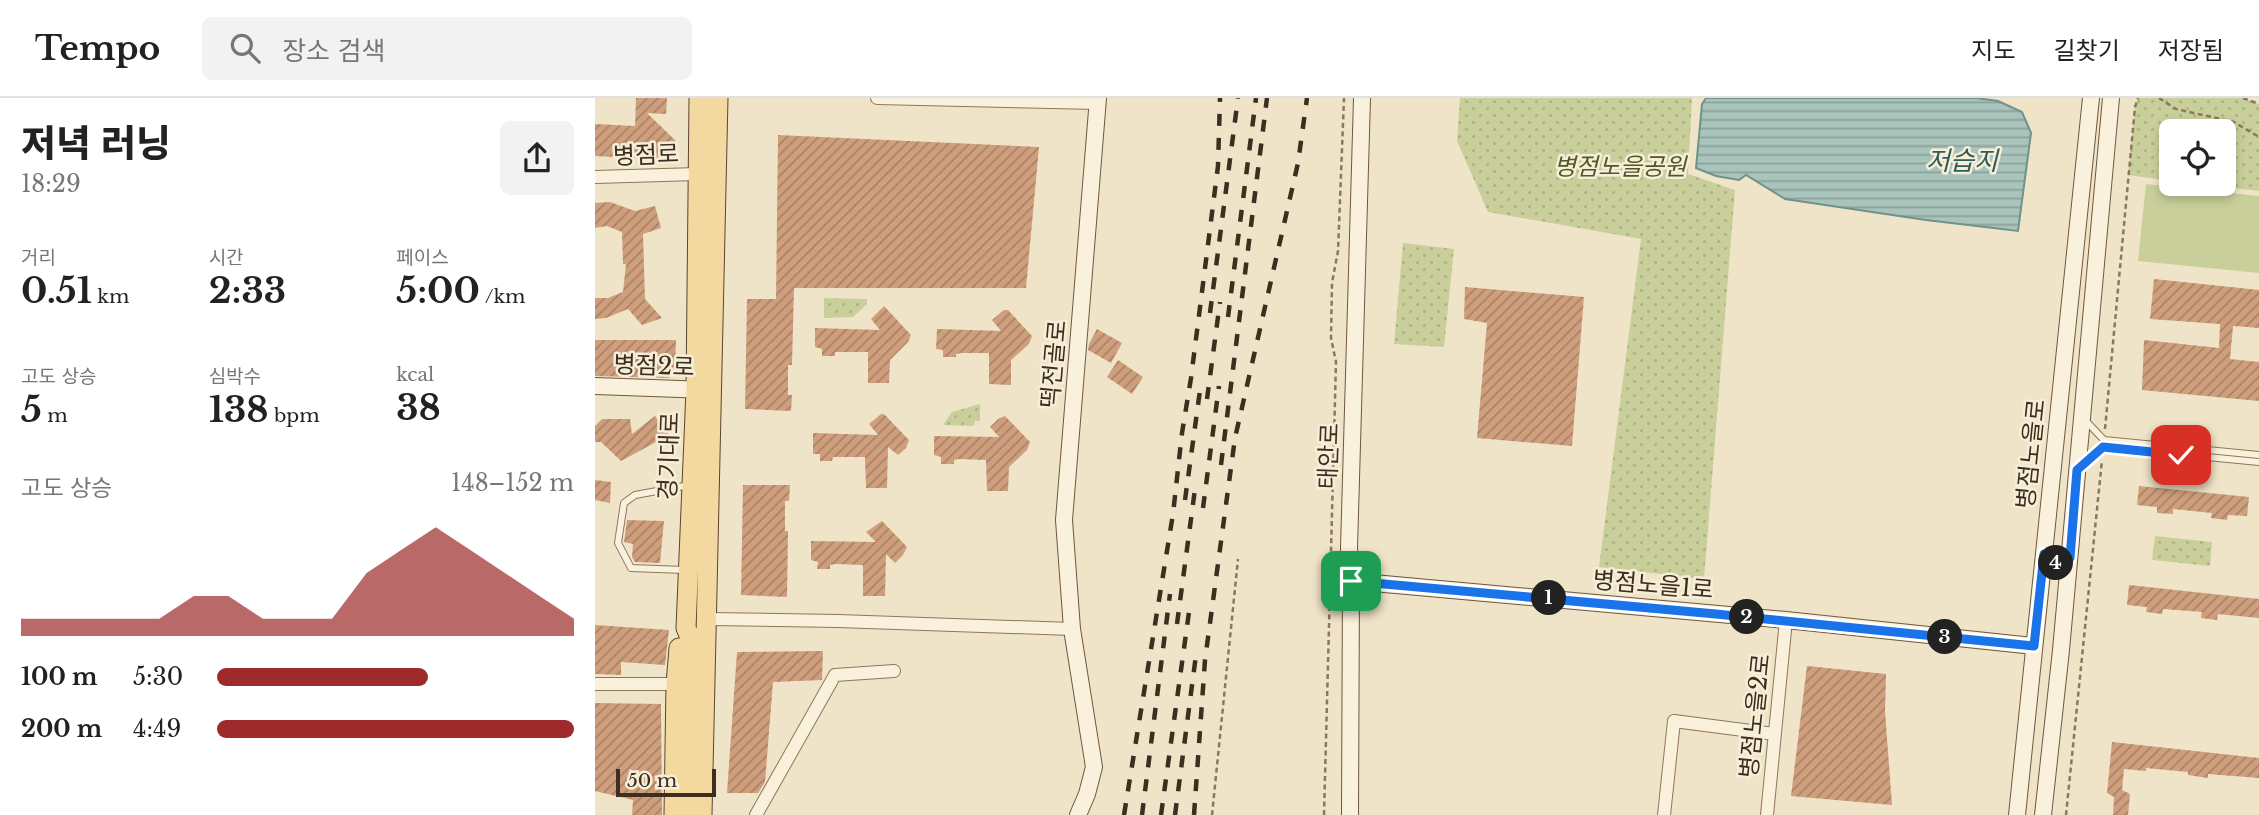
<!DOCTYPE html>
<html lang="ko">
<meta charset="utf-8">
<style>
:root{--surface:#fff;--page:#f2f2f2;--text:#222;--muted:#767676;--line:#e0e0e0;--accent:#9e2a2b}
body{margin:0;font-family:"Libre Baskerville","Noto Sans KR",serif;background:var(--page);color:var(--text);height:100vh;display:flex;flex-direction:column;font-size:26px;white-space:nowrap}
*{box-sizing:border-box;margin:0}
p{font-size:23px;color:var(--muted)}
.icon{flex:none;width:38px;height:38px;fill:none;stroke:currentColor;stroke-width:2;stroke-linecap:round;stroke-linejoin:round}
.map{position:relative;flex:1;overflow:hidden}
.side{display:flex;flex-direction:column;background:var(--surface);width:595px}
.side>*{flex:none}
.tools{position:absolute;left:1564px;top:21px;display:grid;gap:14px}
.tools a{display:grid;place-items:center;width:77px;height:77px;border-radius:10px;background:var(--surface);box-shadow:0 4px 10px #0003;font-size:35px}
.scale{position:absolute;left:21px;bottom:18px;width:100px;box-sizing:border-box;padding-left:7px;border:4px solid #3d2e20;border-top:0;font-size:19px;line-height:24px;white-space:nowrap;color:#3d2e20;-webkit-text-stroke:5px #f7eed8;paint-order:stroke}
.pin{position:absolute;display:grid;place-items:center;width:60px;height:60px;color:#fff;margin:-30px;border-radius:14px;box-shadow:0 4px 10px #0006}
.km{position:absolute;width:35px;height:35px;margin:-18px;border-radius:50%;background:#222;color:#fff;font-size:19px;line-height:35px;text-align:center}
.round{display:grid;place-items:center;flex:none;width:74px;height:74px;border-radius:10px;background:var(--page)}
.head{display:flex;align-items:center;justify-content:space-between;height:119px;padding:0 21px}
h1{font-size:38px;font-weight:800;line-height:52px}
.stats{display:grid;grid-template-columns:repeat(3,1fr);gap:10px;height:119px;padding:7px 21px}
.stats div{display:grid;align-content:center}
.stats b{font-size:35px;font-weight:800}
.stats small{font-size:19px;font-weight:400}
.stats p{font-size:19px}
.chart{height:196px;padding:14px 21px}
.chart p{display:flex;justify-content:space-between}
.chart svg{width:100%;height:126px;margin-top:7px;fill:var(--accent);opacity:.7}
ul{padding:0 21px;list-style:none;font-size:23px}
li{display:grid;grid-template-columns:112px 84px 1fr;align-items:center;height:52px}
li i{height:18px;border-radius:9px;background:var(--accent)}
header{display:flex;align-items:center;gap:42px;box-sizing:border-box;height:98px;padding:0 35px;background:var(--surface);border-bottom:2px solid var(--line)}
header strong{font-size:33px}
nav{display:flex;gap:38px;margin-inline-start:auto;font-size:24px}
.search{width:490px;height:63px;background:var(--page);display:flex;align-items:center;gap:18px;box-sizing:border-box;padding:0 24px;border-radius:10px;color:var(--muted);font-size:26px}
main{display:flex;flex:1;min-height:0}
.map>svg:first-child{display:block}
.green{fill:#c9cf9b}
.park{fill:url(#park-dots)}
.water{fill:url(#water-rules);stroke:#6f938a;stroke-width:2}
.building{fill:url(#building-hatch)}
.lines{fill:none;stroke-linecap:round;stroke-linejoin:round}
.lane-casing{stroke:#8d765c;stroke-width:8}
.street-casing{stroke:#8d765c;stroke-width:14}
.secondary-casing{stroke:#6f573f;stroke-width:18}
.primary-casing{stroke:#5b4430;stroke-width:21}
.path{stroke:#8d765c;stroke-width:2.5;stroke-dasharray:5 3.5;stroke-linecap:butt}
.lane{stroke:#faf1dc;stroke-width:6}
.street{stroke:#faf1dc;stroke-width:12}
.secondary{stroke:#faf1dc;stroke-width:16}
.primary{stroke:#f3d9a0;stroke-width:19}
.rail{stroke:#3d2e20;stroke-width:4.5;stroke-dasharray:12 12;stroke-linecap:butt}
.route-casing{stroke:#fff;stroke-width:14}
.route{stroke:#1a73e8;stroke-width:9}
.labels{text-anchor:middle;stroke-width:5;stroke-linejoin:round;paint-order:stroke}
.street-label{font-size:24px;fill:#3d2e20;stroke:#f7eed8}
.park-label{font-size:24px;font-style:italic;fill:#4d5a26;stroke:#f7eed8}
.water-label{font-size:26px;font-style:italic;fill:#2f5d5a;stroke:#f7eed8}
</style>
<header>
<strong>Tempo</strong>
<div class="search"><svg class="icon" aria-label="search" viewBox="0 0 24 24"><circle cx="10" cy="10" r="6"/><path d="M15 15l6 6"/></svg>장소 검색</div>
<nav><a>지도</a><a>길찾기</a><a>저장됨</a></nav>
</header>
<main>
<section class="side">
<div class="head"><div><h1>저녁 러닝</h1><p>18:29</p></div><a class="round"><svg class="icon" aria-label="share" viewBox="0 0 24 24"><path d="M12 15V3M7 8l5-5 5 5M5 13v7h14v-7"/></svg></a></div>
<div class="stats">
<div><p>거리</p><b>0.51<small> km</small></b></div>
<div><p>시간</p><b>2:33</b></div>
<div><p>페이스</p><b>5:00<small> /km</small></b></div>
</div>
<div class="stats">
<div><p>고도 상승</p><b>5<small> m</small></b></div>
<div><p>심박수</p><b>138<small> bpm</small></b></div>
<div><p>kcal</p><b>38</b></div>
</div>
<div class="chart"><p><span>고도 상승</span>148–152 m</p>
<svg viewBox="0 0 160 44" preserveAspectRatio="none"><path d="M0 44V38L10 38L20 38L30 38L40 38L50 30L60 30L70 38L80 38L90 38L100 22L110 14L120 6L130 14L140 22L150 30L160 38V44z"/></svg>
</div>
<ul>
<li><b>100 m</b>5:30<i style="width:59%"></i></li>
<li><b>200 m</b>4:49<i style="width:100%"></i></li>
</ul>
</section>
<div class="map">
<svg width="1664" height="717" viewBox="0 0 1664 717">
<defs>
<pattern id="park-dots" width="8" height="8" patternUnits="userSpaceOnUse" patternTransform="scale(1.75)"><rect width="8" height="8" fill="#c9cf9b"/><path d="M2 2h.1M6 6h.1" fill="none" stroke="#aeb285" stroke-width="1.8" stroke-linecap="round"/></pattern>
<pattern id="water-rules" width="6" height="5" patternUnits="userSpaceOnUse" patternTransform="scale(1.75)"><rect width="6" height="5" fill="#a9c4bc"/><path d="M0 2.5h6" fill="none" stroke="#8ba098"/></pattern>
<pattern id="building-hatch" width="6" height="6" patternUnits="userSpaceOnUse" patternTransform="scale(1.75)"><rect width="6" height="6" fill="#cf9f7d"/><path d="M-1 1l2-2M0 6l6-6M5 7l2-2" fill="none" stroke="#a98266"/></pattern>
</defs>
<rect width="100%" height="100%" fill="#f0e4c8"/>
<!-- green -->
<path class="green" d="M 1551,86 L 1664,98 L 1664,175 L 1543,163 Z"/>
<!-- park -->
<path class="park" d="M 865,0 L 1097,0 L 1093,76 L 1140,92 L 1109,481 L 1004,469 L 1046,141 L 893,114 L 862,43 Z
M 1543,0 L 1648,0 L 1664,6 L 1664,93 L 1603,86 L 1629,86 L 1629,33 L 1577,33 L 1577,83 L 1533,77 L 1540,9 Z
M 808,145 L 859,151 L 849,249 L 799,246 Z
M 229,200 L 272,201 L 272,206 L 258,219 L 229,220 Z
M 385,306 L 385,323 L 380,323 L 379,328 L 348,327 L 357,314 Z
M 1560,438 L 1617,444 L 1615,468 L 1557,462 Z"/>
<!-- water -->
<path class="water" d="M 1111,0 L 1381,0 L 1403,3 L 1427,14 L 1436,35 L 1423,133 L 1331,122 L 1190,101 L 1151,77 L 1144,82 L 1121,78 L 1101,70 L 1107,6 Z"/>
<!-- building -->
<path class="building" d="M 41,0 L 72,0 L 71,16 L 52,15 L 81,43 L 77,48 L 76,62 L 0,58 L 0,26 L 40,28 Z
M 183,37 L 444,49 L 431,190 L 199,190 L 197,267 L 193,267 L 193,297 L 197,297 L 196,313 L 150,311 L 152,201 L 181,201 Z
M 15,104 L 40,113 L 60,108 L 66,130 L 48,136 L 50,201 L 67,220 L 47,227 L 33,211 L 11,220 L 0,221 L 0,200 L 13,200 L 28,194 L 31,166 L 28,166 L 27,134 L 12,128 L 0,130 L 0,105 Z
M 1559,181 L 1664,192 L 1664,230 L 1638,228 L 1635,261 L 1664,264 L 1664,303 L 1547,292 L 1549,242 L 1624,250 L 1625,226 L 1555,221 Z
M 870,189 L 989,199 L 977,348 L 882,340 L 892,225 L 869,221 Z
M 289,208 L 316,237 L 313,244 L 295,262 L 294,285 L 273,285 L 273,254 L 240,254 L 240,258 L 227,258 L 227,251 L 220,249 L 220,230 L 285,232 L 276,221 Z
M 409,212 L 413,212 L 437,238 L 434,246 L 416,262 L 416,287 L 394,286 L 394,255 L 366,255 L 361,256 L 361,259 L 348,259 L 348,252 L 341,251 L 342,231 L 406,233 L 397,222 Z
M 502,231 L 527,245 L 516,265 L 493,252 L 494,246 Z
M 0,242 L 81,242 L 80,272 L 74,280 L 0,278 Z
M 523,262 L 548,279 L 537,296 L 512,279 Z
M 286,316 L 289,316 L 314,342 L 311,350 L 303,357 L 293,349 L 292,390 L 271,390 L 270,359 L 238,359 L 237,363 L 225,363 L 225,356 L 218,356 L 218,335 L 283,337 L 274,326 Z
M 60,318 L 74,337 L 26,363 L 6,344 L 0,344 L 0,328 L 7,321 L 35,321 L 37,336 Z
M 410,318 L 435,344 L 432,352 L 414,369 L 413,393 L 392,393 L 391,362 L 364,361 L 359,362 L 359,366 L 346,366 L 346,359 L 339,357 L 339,338 L 404,339 L 395,329 L 403,321 Z
M 0,382 L 16,384 L 15,405 L 0,402 Z
M 148,387 L 195,387 L 194,403 L 190,403 L 190,433 L 193,433 L 192,499 L 146,497 Z
M 1544,388 L 1654,399 L 1652,418 L 1633,417 L 1632,422 L 1616,420 L 1617,415 L 1578,411 L 1578,416 L 1562,415 L 1562,409 L 1542,407 Z
M 32,422 L 69,423 L 65,465 L 40,464 L 37,459 L 38,446 L 29,444 Z
M 287,423 L 312,449 L 308,457 L 300,465 L 291,456 L 290,498 L 268,498 L 268,467 L 241,466 L 235,467 L 235,471 L 222,471 L 223,464 L 216,462 L 216,443 L 281,444 L 271,434 Z
M 1534,487 L 1664,501 L 1664,520 L 1623,516 L 1622,522 L 1606,520 L 1607,514 L 1568,511 L 1567,516 L 1551,514 L 1552,509 L 1532,507 Z
M 0,527 L 74,532 L 70,567 L 26,564 L 26,577 L 0,576 Z
M 228,553 L 227,582 L 178,584 L 170,684 L 163,695 L 132,695 L 142,554 Z
M 1212,568 L 1291,576 L 1290,613 L 1297,707 L 1196,698 Z
M 0,605 L 66,606 L 67,717 L 37,717 L 38,702 L 0,693 Z
M 1517,644 L 1664,660 L 1664,680 L 1613,676 L 1613,680 L 1593,677 L 1593,674 L 1551,670 L 1551,673 L 1529,671 L 1527,692 L 1535,696 L 1533,717 L 1518,717 L 1519,699 L 1512,695 Z"/>
<g class="lines">
<defs>
<path id="lane" d="M 1490,322 L 1509,342 L 1664,357
M 1487,368 L 1508,349 L 1664,364
M 89,472 L 36,470 L 23,445 L 29,405 L 40,397 L 95,387"/>
<path id="street" d="M 282,0 L 503,5
M 0,79 L 103,76
M 113,521 L 243,523 L 477,531
M 0,586 L 81,586
M 161,717 L 240,577 L 299,573
M 1069,717 L 1079,623 L 1179,636
M 1172,717 L 1191,522"/>
<path id="secondary" d="M 0,288 L 113,292
M 756,483 L 1191,522 L 1439,548
M 483,717 L 492,696 L 499,669 L 477,531 L 469,422 L 503,0
M 755,717 L 756,483 L 754,450 L 767,0
M 1422,717 L 1496,0
M 1448,717 L 1466,552 L 1516,0"/>
<path id="primary" d="M 79,717 L 81,586 L 84,550
M 92,717 L 96,542 L 91,530 L 101,292 L 104,0
M 107,717 L 123,0"/>
</defs>
<!-- lane casing -->
<use href="#lane" class="lane-casing"/>
<!-- street casing -->
<use href="#street" class="street-casing"/>
<!-- secondary casing -->
<use href="#secondary" class="secondary-casing"/>
<!-- primary casing -->
<use href="#primary" class="primary-casing"/>
<!-- path -->
<path class="path" d="M 1564,0 L 1581,11 L 1639,24 L 1664,39
M 1648,0 L 1664,6
M 1510,331 L 1540,9 L 1543,0
M 617,717 L 643,461
M 729,717 L 741,264 L 736,240 L 737,185 L 743,153 L 749,0
M 1471,717 L 1507,362"/>
<!-- lane -->
<use href="#lane" class="lane"/>
<!-- street -->
<use href="#street" class="street"/>
<!-- secondary -->
<use href="#secondary" class="secondary"/>
<!-- primary -->
<use href="#primary" class="primary"/>
<!-- rail -->
<path class="rail" d="M 615,215 L 643,0
M 633,219 L 661,0
M 612,301 L 625,204
M 626,367 L 672,0
M 590,402 L 606,285
M 608,410 L 624,288
M 582,526 L 600,391
M 529,717 L 578,416 L 587,335 L 596,280 L 623,68 L 625,0
M 547,717 L 575,496
M 566,717 L 594,514
M 580,717 L 601,557
M 599,717 L 610,562 L 640,340 L 703,65 L 712,0"/>
</g>
<g class="lines">
<defs>
<path id="route" d="M 756,483 L 1121,516 L 1439,548 L 1449,456 L 1455,464 L 1466,465 L 1475,460 L 1482,372 L 1508,349 L 1586,357"/>
</defs>
<!-- route casing -->
<use href="#route" class="route-casing"/>
<!-- route -->
<use href="#route" class="route"/>
</g>
<g class="labels">
<!-- street labels -->
<g class="street-label">
<text transform="translate(51 57) rotate(-2)" y="8">병점로</text>
<text transform="translate(459 266) rotate(-85)" y="8">떡전골로</text>
<text transform="translate(59 268) rotate(2)" y="8">병점2로</text>
<text transform="translate(1436 356) rotate(-84)" y="8">병점노을로</text>
<text transform="translate(74 358) rotate(-88)" y="8">경기대로</text>
<text transform="translate(734 358) rotate(-88)" y="8">태안로</text>
<text transform="translate(1058 487) rotate(5)" y="8">병점노을1로</text>
<text transform="translate(1160 618) rotate(-84)" y="8">병점노을2로</text>
</g>
<!-- park labels -->
<g class="park-label">
<text x="1025" y="77">병점노을공원</text>
</g>
<!-- water labels -->
<g class="water-label">
<text x="1367" y="72">저습지</text>
</g>
</g>
</svg>
<div class="tools">
<a><svg class="icon" aria-label="locate" viewBox="0 0 24 24"><circle cx="12" cy="12" r="6"/><path d="M12 2v4M12 18v4M2 12h4M18 12h4"/></svg></a>
</div>
<div class="scale">50 m</div>
<div class="pin" style="left:756px;top:483px;background:#1e9e55"><svg class="icon" aria-label="arrive" viewBox="0 0 24 24"><path d="M6 21V4h12l-3 4 3 4H6"/></svg></div>
<div class="pin" style="left:1586px;top:357px;background:#d93025"><svg class="icon" aria-label="check" viewBox="0 0 24 24"><path d="M5 12l5 5 9-10"/></svg></div>
<b class="km" style="left:954px;top:500px">1</b>
<b class="km" style="left:1152px;top:519px">2</b>
<b class="km" style="left:1350px;top:539px">3</b>
<b class="km" style="left:1461px;top:465px">4</b>
</div>
</main>
